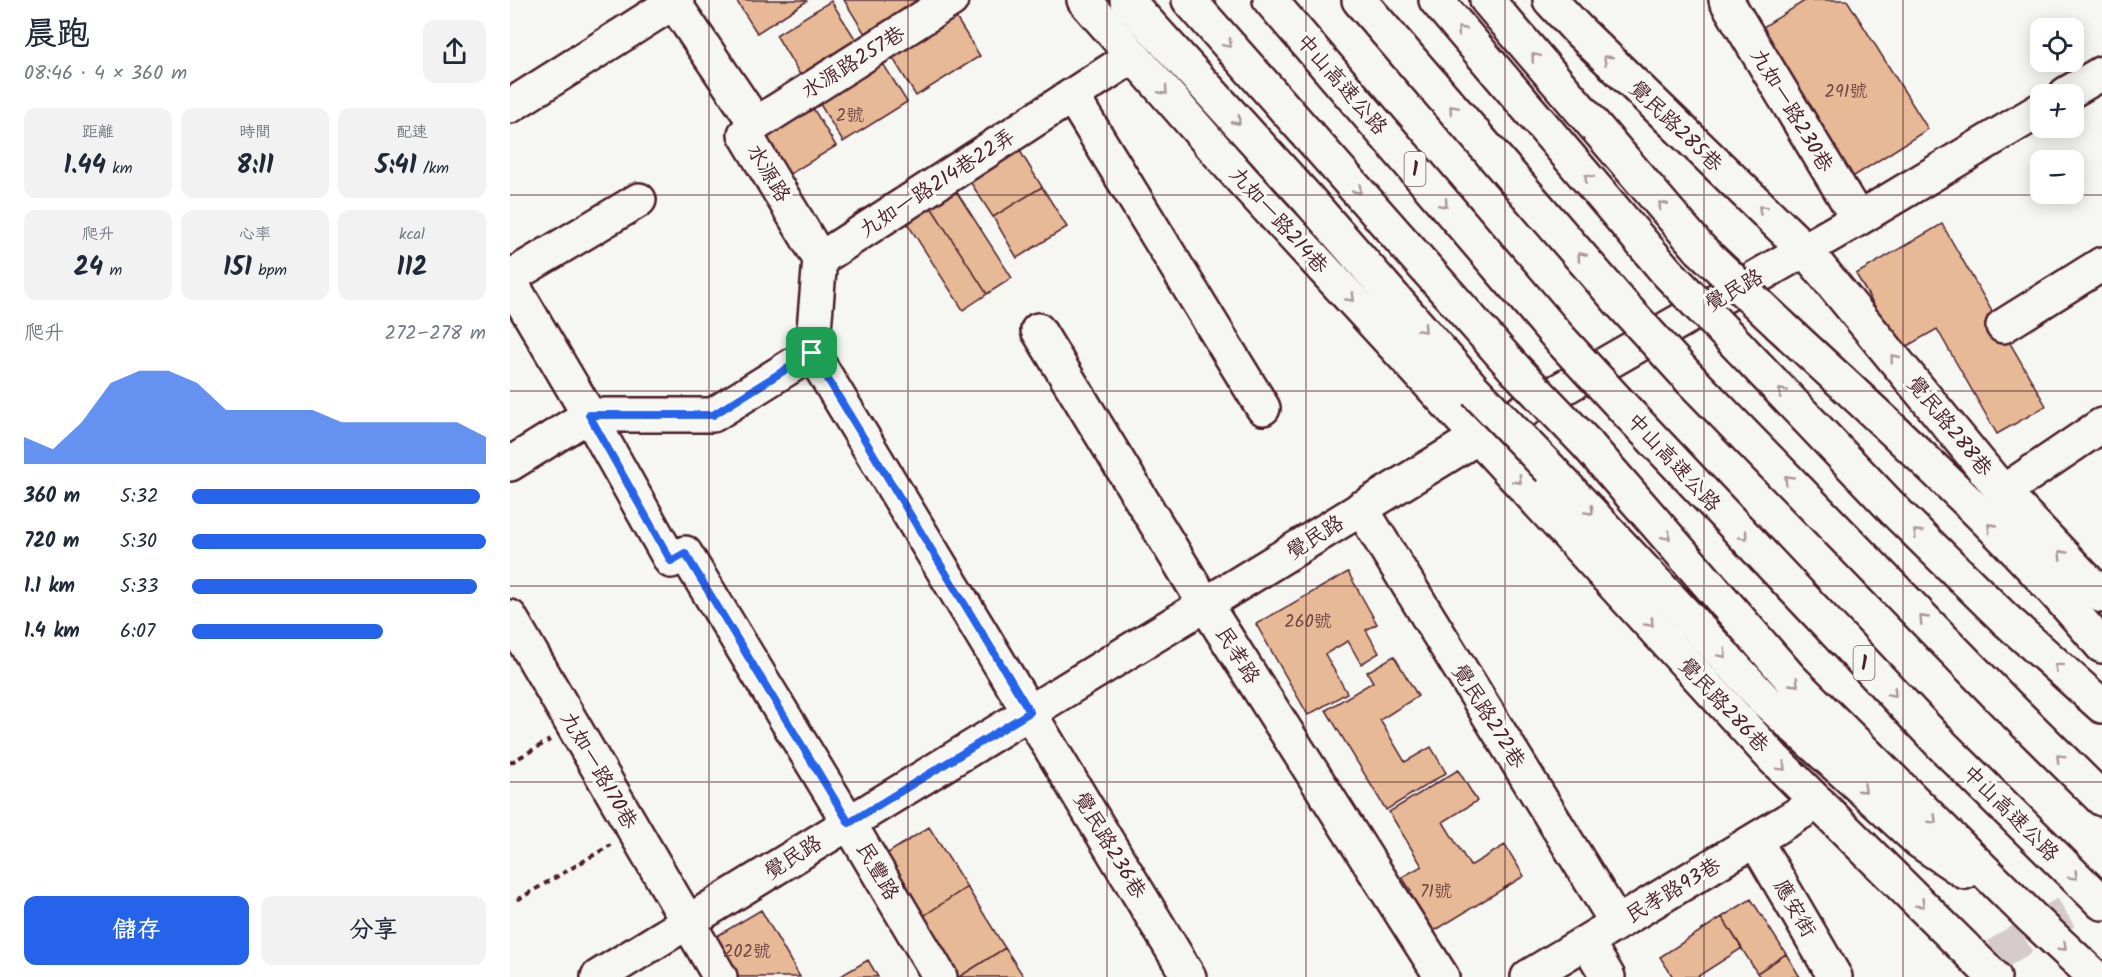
<!DOCTYPE html>
<html lang="zh-TW">
<meta charset="utf-8">
<style>
:root{--surface:#fff;--page:#f2f2f3;--text:#1f2937;--muted:#747a83;--accent:#2563eb}
body{margin:0;font-family:Kalam,"LXGW WenKai TC",sans-serif;background:var(--page);color:var(--text);height:100vh;display:flex;flex-direction:column;font-size:22px;white-space:nowrap}
*{box-sizing:border-box;margin:0}
p{font-size:20px;color:var(--muted)}
.icon{flex:none;width:33px;height:33px;fill:none;stroke:currentColor;stroke-width:2;stroke-linecap:round;stroke-linejoin:round}
.map{position:relative;flex:1;overflow:hidden}
.details{display:flex;flex-direction:column;background:var(--surface);width:510px}
.details>*{flex:none}
.fabs{position:absolute;left:1520px;top:18px;display:grid;gap:12px}
.fabs a{display:grid;place-items:center;width:54px;height:54px;border-radius:12px;background:var(--surface);box-shadow:0 3px 15px #0003;font-size:30px}
.pin{position:absolute;display:grid;place-items:center;width:51px;height:51px;color:#fff;margin:-26px;border-radius:12px;box-shadow:0 3px 9px #0006}
.round{display:grid;place-items:center;flex:none;width:63px;height:63px;border-radius:12px;background:var(--page)}
.summary{display:flex;align-items:center;justify-content:space-between;height:102px;padding:0 24px}
h1{font-size:33px;font-weight:700;line-height:45px}
.figures{display:grid;grid-template-columns:repeat(3,1fr);gap:9px;height:102px;padding:6px 24px}
.figures div{display:grid;align-content:center;border-radius:12px;background:var(--page);text-align:center}
.figures b{font-size:26px;font-weight:700}
.figures small{font-size:16px;font-weight:400}
.figures p{font-size:16px}
.chart{height:168px;padding:12px 24px}
.chart p{display:flex;justify-content:space-between}
.chart svg{width:100%;height:108px;margin-top:6px;fill:var(--accent);opacity:.7}
.button{display:flex;gap:12px;margin-top:auto;padding:12px 24px}
.button a{flex:1;height:69px;border-radius:12px;background:var(--accent);color:#fff;font-size:24px;font-weight:700;line-height:69px;text-align:center}
.button a+a{background:var(--page);color:var(--text)}
ul{padding:0 24px;list-style:none;font-size:20px}
li{display:grid;grid-template-columns:96px 72px 1fr;align-items:center;height:45px}
li i{height:15px;border-radius:8px;background:var(--accent)}
main{display:flex;flex:1;min-height:0}
.map>svg:first-child{display:block}
.building{fill:#e7b997;stroke:#4a1f2b;stroke-width:1.5}
.lines{fill:none;stroke-linecap:round;stroke-linejoin:round}
.minor-tunnel{stroke:#d4cbca;stroke-width:33;stroke-dasharray:33 16;stroke-linecap:butt}
.minor-casing{stroke:#4a1f2b;stroke-width:38}
.highway-casing{stroke:#4a1f2b;stroke-width:38}
.path{stroke:#4a1f2b;stroke-width:4;stroke-dasharray:6 4.5;stroke-linecap:butt}
.minor{stroke:#f6f6f2;stroke-width:33}
.highway{stroke:#f6f6f2;stroke-width:33}
.highway-bridge-casing{stroke:#4a1f2b;stroke-width:38;stroke-linecap:butt}
.highway-bridge{stroke:#f6f6f2;stroke-width:33}
.oneway{stroke:#a99598}
.route-casing{stroke:#fff;stroke-width:12}
.route{stroke:#2563eb;stroke-width:8}
.grid{fill:none;stroke:#4a1f2b;stroke-width:1.5;stroke-opacity:0.55}
.labels{text-anchor:middle;stroke-width:6;stroke-linejoin:round;paint-order:stroke}
.number-label{font-size:18px;fill:#714646}
.shield{fill:#f6f6f2;stroke:#7e6067;stroke-width:1.5}
.shield-label{font-size:20px;font-weight:bold;fill:#4a1f2b}
.street-label{font-size:21px;fill:#4a1f2b;stroke:#f6f6f2}
</style>
<main>
<section class="details">
<div class="summary"><div><h1>晨跑</h1><p>08:46 · 4 × 360 m</p></div><a class="round"><svg class="icon" aria-label="share" viewBox="0 0 24 24"><path d="M12 15V3M7 8l5-5 5 5M5 13v7h14v-7"/></svg></a></div>
<div class="figures">
<div><p>距離</p><b>1.44<small> km</small></b></div>
<div><p>時間</p><b>8:11</b></div>
<div><p>配速</p><b>5:41<small> /km</small></b></div>
</div>
<div class="figures">
<div><p>爬升</p><b>24<small> m</small></b></div>
<div><p>心率</p><b>151<small> bpm</small></b></div>
<div><p>kcal</p><b>112</b></div>
</div>
<div class="chart"><p><span>爬升</span>272–278 m</p>
<svg viewBox="0 0 160 44" preserveAspectRatio="none"><path d="M0 44V33L10 38L20 27L30 11L40 6L50 6L60 11L70 22L80 22L90 22L100 22L110 27L120 27L130 27L140 27L150 27L160 33V44z"/></svg>
</div>
<ul>
<li><b>360 m</b>5:32<i style="width:98%"></i></li>
<li><b>720 m</b>5:30<i style="width:100%"></i></li>
<li><b>1.1 km</b>5:33<i style="width:97%"></i></li>
<li><b>1.4 km</b>6:07<i style="width:65%"></i></li>
</ul>
<div class="button"><a>儲存</a><a>分享</a></div>
</section>
<div class="map">
<svg width="1592" height="977" viewBox="0 0 1592 977">
<rect width="100%" height="100%" fill="#f6f6f2"/>
<filter id="ink" filterUnits="userSpaceOnUse"><feTurbulence type="fractalNoise" baseFrequency=".0167" numOctaves="2"/><feDisplacementMap in="SourceGraphic" scale="12" xChannelSelector="R" yChannelSelector="G"/><feConvolveMatrix kernelMatrix="1 2 1 2 8 2 1 2 1" color-interpolation-filters="sRGB"/></filter>
<g filter="url(#ink)">
<!-- building -->
<path class="building" d="M 226,0 L 296,0 L 297,1 L 247,33 Z
M 334,0 L 411,0 L 358,39 Z
M 1296,0 L 1337,0 L 1418,129 L 1327,187 L 1234,39 Z
M 321,1 L 348,43 L 292,78 L 266,35 Z
M 445,16 L 470,56 L 406,96 L 381,55 Z
M 372,62 L 397,102 L 333,142 L 308,101 Z
M 301,105 L 326,146 L 262,185 L 237,145 Z
M 507,146 L 532,187 L 483,217 L 457,177 Z
M 532,187 L 557,227 L 507,258 L 483,217 Z
M 446,191 L 502,278 L 477,294 L 421,207 Z
M 421,207 L 477,294 L 453,310 L 397,223 Z
M 1432,224 L 1536,406 L 1487,434 L 1427,329 L 1390,350 L 1346,274 Z
M 838,572 L 867,624 L 856,630 L 869,653 L 851,664 L 838,641 L 815,654 L 837,693 L 798,715 L 746,624 Z
M 884,656 L 908,696 L 870,720 L 895,762 L 921,747 L 936,773 L 876,810 L 816,710 L 863,682 L 857,672 Z
M 948,770 L 967,801 L 933,822 L 960,866 L 995,845 L 1014,876 L 921,933 L 897,893 L 901,891 L 892,877 L 912,866 L 879,812 Z
M 419,827 L 457,887 L 406,921 L 367,860 Z
M 457,887 L 495,948 L 449,977 L 441,977 L 406,921 Z
M 1241,899 L 1276,954 L 1247,973 L 1212,917 Z
M 251,910 L 290,977 L 215,977 L 195,943 Z
M 1212,917 L 1232,948 L 1187,977 L 1163,977 L 1150,957 Z
M 495,948 L 514,977 L 449,977 Z
M 1276,954 L 1290,977 L 1250,977 L 1247,973 Z
M 358,960 L 368,977 L 329,977 Z"/>
<g class="lines">
<!-- minor-tunnel -->
<path class="minor-tunnel" d="M 1486,955 L 1592,890"/>
<defs>
<path id="minor" d="M 162,0 L 246,124
M 574,0 L 733,181 L 1264,759 L 1484,977
M 1040,0 L 1068,30 L 1295,250 L 1493,492 L 1592,596
M 1216,0 L 1348,219
M 1556,94 L 1592,73
M 562,96 L 753,408
M 0,106 L 167,0
M 310,259 L 235,134 L 246,124 L 441,0
M 0,277 L 129,200
M 0,281 L 79,415 L 161,561 L 175,553 L 339,823 L 430,977
M 1493,326 L 1592,264
M 528,330 L 695,604 L 932,977
M 302,353 L 679,977
M 302,353 L 310,259 L 623,56
M 79,415 L 203,415 L 302,353
M 0,464 L 79,415
M 1493,492 L 1592,425
M 851,508 L 1107,923
M 0,617 L 210,977
M 1245,840 L 1325,977
M 1077,942 L 1098,977
M 88,977 L 968,437 L 1348,219 L 1530,110
M 1018,977 L 1308,802"/>
<path id="highway" d="M 617,0 L 797,198 L 966,392
M 679,0 L 1004,368
M 760,0 L 1050,339
M 849,0 L 1109,301
M 926,0 L 1156,271
M 977,0 L 1190,249
M 1270,325 C 1381,428 1495,530 1592,646
M 1231,349 L 1387,513 L 1495,619 L 1592,706
M 1181,380 L 1496,704 L 1592,799
M 1122,417 L 1432,745 L 1592,903
M 1077,444 L 1281,679 L 1521,917 L 1585,977
M 1040,469 L 1256,701 L 1409,841 L 1455,872"/>
</defs>
<!-- minor casing -->
<use href="#minor" class="minor-casing"/>
<!-- highway casing -->
<use href="#highway" class="highway-casing"/>
<!-- path -->
<path class="path" d="M 0,763 L 40,740
M 7,900 L 101,845"/>
<!-- minor -->
<use href="#minor" class="minor"/>
<!-- highway -->
<use href="#highway" class="highway"/>
<defs>
<path id="highway-bridge" d="M 1190,249 L 1270,325
M 1156,271 L 1231,349
M 1109,301 L 1181,380
M 1050,339 L 1122,417
M 1004,368 L 1077,444
M 966,392 L 1040,469"/>
</defs>
<!-- highway-bridge casing -->
<use href="#highway-bridge" class="highway-bridge-casing"/>
<!-- highway-bridge -->
<use href="#highway-bridge" class="highway-bridge"/>
</g>
<!-- one-way arrows -->
<defs><path id="oneway-chevron" d="M-2-3.5L2.5 0L-2 3.5" fill="none" stroke-width="1.6" stroke-linecap="round" stroke-linejoin="round" transform="scale(1.5)"/></defs>
<g class="oneway">
<use href="#oneway-chevron" transform="translate(951 30) rotate(-130)"/>
<use href="#oneway-chevron" transform="translate(718 44) rotate(49)"/>
<use href="#oneway-chevron" transform="translate(1025 57) rotate(-130)"/>
<use href="#oneway-chevron" transform="translate(1097 59) rotate(-136)"/>
<use href="#oneway-chevron" transform="translate(654 91) rotate(49)"/>
<use href="#oneway-chevron" transform="translate(943 109) rotate(-131)"/>
<use href="#oneway-chevron" transform="translate(727 121) rotate(48)"/>
<use href="#oneway-chevron" transform="translate(1078 178) rotate(-130)"/>
<use href="#oneway-chevron" transform="translate(848 190) rotate(48)"/>
<use href="#oneway-chevron" transform="translate(934 204) rotate(49)"/>
<use href="#oneway-chevron" transform="translate(1152 205) rotate(-131)"/>
<use href="#oneway-chevron" transform="translate(1252 209) rotate(-136)"/>
<use href="#oneway-chevron" transform="translate(1071 256) rotate(-131)"/>
<use href="#oneway-chevron" transform="translate(841 298) rotate(47)"/>
<use href="#oneway-chevron" transform="translate(913 329) rotate(49)"/>
<use href="#oneway-chevron" transform="translate(1384 358) rotate(-129)"/>
<use href="#oneway-chevron" transform="translate(1272 392) rotate(-133)"/>
<use href="#oneway-chevron" transform="translate(1278 479) rotate(-134)"/>
<use href="#oneway-chevron" transform="translate(1008 480) rotate(47)"/>
<use href="#oneway-chevron" transform="translate(1080 511) rotate(47)"/>
<use href="#oneway-chevron" transform="translate(1481 527) rotate(-134)"/>
<use href="#oneway-chevron" transform="translate(1407 533) rotate(-136)"/>
<use href="#oneway-chevron" transform="translate(1157 536) rotate(49)"/>
<use href="#oneway-chevron" transform="translate(1234 536) rotate(47)"/>
<use href="#oneway-chevron" transform="translate(1552 554) rotate(-133)"/>
<use href="#oneway-chevron" transform="translate(1413 619) rotate(-134)"/>
<use href="#oneway-chevron" transform="translate(1140 623) rotate(47)"/>
<use href="#oneway-chevron" transform="translate(1213 654) rotate(47)"/>
<use href="#oneway-chevron" transform="translate(1548 667) rotate(-138)"/>
<use href="#oneway-chevron" transform="translate(1285 683) rotate(46)"/>
<use href="#oneway-chevron" transform="translate(1383 693) rotate(47)"/>
<use href="#oneway-chevron" transform="translate(1550 758) rotate(-135)"/>
<use href="#oneway-chevron" transform="translate(1272 767) rotate(45)"/>
<use href="#oneway-chevron" transform="translate(1353 789) rotate(43)"/>
<use href="#oneway-chevron" transform="translate(1423 820) rotate(45)"/>
<use href="#oneway-chevron" transform="translate(1564 876) rotate(45)"/>
<use href="#oneway-chevron" transform="translate(1411 904) rotate(45)"/>
<use href="#oneway-chevron" transform="translate(1553 947) rotate(43)"/>
</g>
</g>
<g class="lines" filter="url(#ink)">
<defs>
<path id="route" d="M 302,353 L 520,712 L 339,823 L 175,553 L 161,561 L 79,415 L 203,415 Z"/>
</defs>
<!-- route casing -->
<use href="#route" class="route-casing"/>
<!-- route -->
<use href="#route" class="route"/>
</g>
<!-- grid -->
<path class="grid" d="M 199,0 L 199,977M 398,0 L 398,977M 597,0 L 597,977M 796,0 L 796,977M 995,0 L 995,977M 1194,0 L 1194,977M 1393,0 L 1393,977M 0,195 L 1592,195M 0,391 L 1592,391M 0,586 L 1592,586M 0,782 L 1592,782"/>
<g class="labels">
<!-- number labels -->
<g class="number-label">
<text x="1336" y="97">291號</text>
<text x="340" y="121">2號</text>
<text x="798" y="627">260號</text>
<text x="926" y="897">71號</text>
<text x="237" y="957">202號</text>
</g>
<!-- shield labels -->
<g class="shield">
<rect x="894.5" y="152" width="21" height="34" rx="4.5"/>
<rect x="1343.5" y="646" width="21" height="34" rx="4.5"/>
</g>
<g class="shield-label">
<text x="905" y="176">1</text>
<text x="1354" y="670">1</text>
</g>
<!-- street labels -->
<g class="street-label">
<text transform="translate(343 62) rotate(-32)" y="7">水源路257巷</text>
<text transform="translate(832 84) rotate(49)" y="7">中山高速公路</text>
<text transform="translate(1282 110) rotate(59)" y="7">九如一路230巷</text>
<text transform="translate(1166 126) rotate(44)" y="7">覺民路285巷</text>
<text transform="translate(259 173) rotate(59)" y="7">水源路</text>
<text transform="translate(427 183) rotate(-33)" y="7">九如一路214巷22弄</text>
<text transform="translate(769 220) rotate(48)" y="7">九如一路214巷</text>
<text transform="translate(1224 290) rotate(-30)" y="7">覺民路</text>
<text transform="translate(1440 426) rotate(51)" y="7">覺民路288巷</text>
<text transform="translate(1164 462) rotate(47)" y="7">中山高速公路</text>
<text transform="translate(805 537) rotate(-32)" y="7">覺民路</text>
<text transform="translate(728 655) rotate(58)" y="7">民孝路</text>
<text transform="translate(1214 705) rotate(47)" y="7">覺民路286巷</text>
<text transform="translate(979 716) rotate(58)" y="7">覺民路272巷</text>
<text transform="translate(89 770) rotate(60)" y="7">九如一路170巷</text>
<text transform="translate(1501 813) rotate(45)" y="7">中山高速公路</text>
<text transform="translate(600 845) rotate(59)" y="7">覺民路236巷</text>
<text transform="translate(283 857) rotate(-32)" y="7">覺民路</text>
<text transform="translate(368 871) rotate(60)" y="7">民豐路</text>
<text transform="translate(1163 890) rotate(-31)" y="7">民孝路93巷</text>
<text transform="translate(1285 908) rotate(60)" y="7">應安街</text>
</g>
</g>
</svg>
<div class="fabs">
<a><svg class="icon" aria-label="locate" viewBox="0 0 24 24"><circle cx="12" cy="12" r="6"/><path d="M12 2v4M12 18v4M2 12h4M18 12h4"/></svg></a>
<a>+</a>
<a>−</a>
</div>
<div class="pin" style="left:302px;top:353px;background:#1e9e55"><svg class="icon" aria-label="arrive" viewBox="0 0 24 24"><path d="M6 21V4h12l-3 4 3 4H6"/></svg></div>
</div>
</main>
